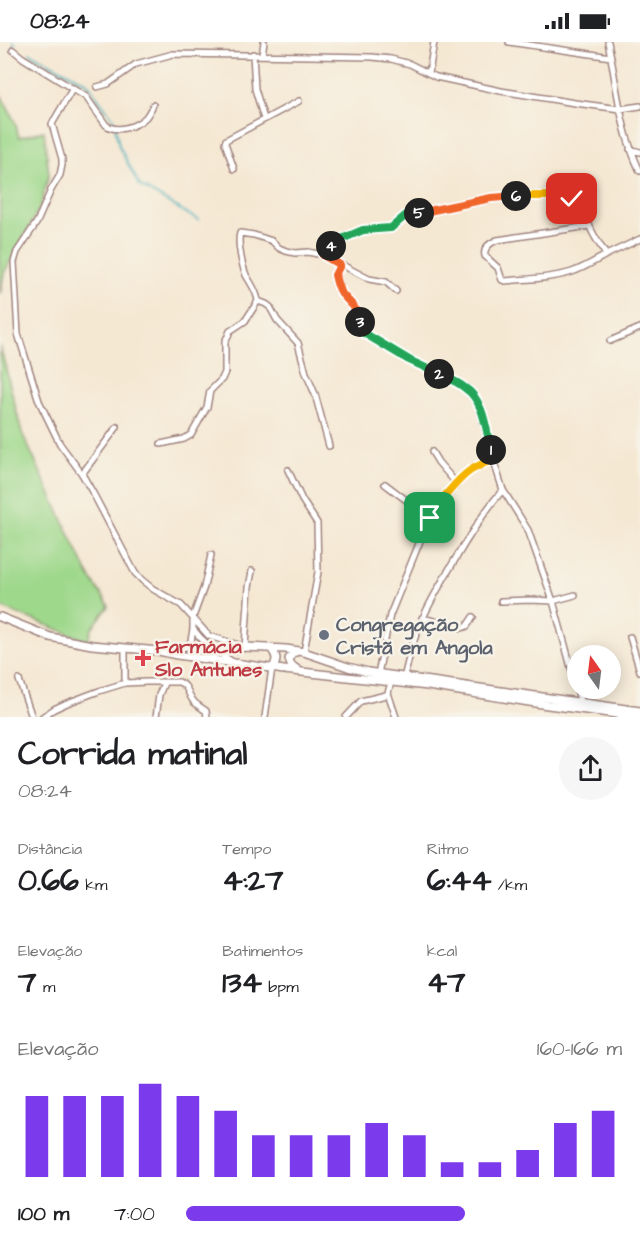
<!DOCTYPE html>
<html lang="pt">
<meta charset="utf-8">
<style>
:root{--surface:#fff;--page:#f6f6f6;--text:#202124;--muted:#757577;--accent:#7c3aed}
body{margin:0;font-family:"Architects Daughter",sans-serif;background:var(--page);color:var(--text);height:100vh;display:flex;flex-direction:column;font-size:22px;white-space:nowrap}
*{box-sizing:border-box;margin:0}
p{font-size:20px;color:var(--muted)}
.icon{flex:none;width:33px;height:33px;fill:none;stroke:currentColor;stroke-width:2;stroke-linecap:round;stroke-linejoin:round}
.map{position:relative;height:675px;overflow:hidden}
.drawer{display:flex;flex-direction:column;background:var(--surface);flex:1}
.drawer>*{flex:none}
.needle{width:39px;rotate:346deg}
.tools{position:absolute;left:567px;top:603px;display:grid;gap:12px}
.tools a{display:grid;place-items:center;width:54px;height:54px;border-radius:50%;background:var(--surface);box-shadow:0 3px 15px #0003;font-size:30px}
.pin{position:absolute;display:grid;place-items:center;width:51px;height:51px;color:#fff;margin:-26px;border-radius:12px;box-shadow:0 3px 9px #0006}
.km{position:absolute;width:30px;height:30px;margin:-15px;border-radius:50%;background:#222;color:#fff;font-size:16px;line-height:30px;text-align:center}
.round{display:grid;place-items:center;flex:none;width:63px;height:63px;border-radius:32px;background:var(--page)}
.overview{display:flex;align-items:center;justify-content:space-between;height:102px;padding:0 18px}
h1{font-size:33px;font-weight:700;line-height:45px}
.figures{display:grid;grid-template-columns:repeat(3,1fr);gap:9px;height:102px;padding:6px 18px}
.figures div{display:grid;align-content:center}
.figures b{font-size:30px;font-weight:700}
.figures small{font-size:16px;font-weight:400}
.figures p{font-size:16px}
.chart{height:168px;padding:12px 18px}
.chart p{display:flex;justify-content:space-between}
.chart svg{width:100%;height:108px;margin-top:6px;stroke:var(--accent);stroke-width:6}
ul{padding:0 18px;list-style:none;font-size:20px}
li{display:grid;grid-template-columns:96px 72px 1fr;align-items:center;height:45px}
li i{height:15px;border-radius:8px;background:var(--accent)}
.status{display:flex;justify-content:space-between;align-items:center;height:42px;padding:0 30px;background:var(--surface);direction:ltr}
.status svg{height:16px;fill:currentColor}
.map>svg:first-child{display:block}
.green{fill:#9ed88b;stroke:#747c5b;stroke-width:1.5}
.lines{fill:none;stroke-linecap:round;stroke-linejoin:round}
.stream{stroke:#3fadbd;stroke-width:2}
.minor-casing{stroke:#a0847f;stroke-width:8}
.tertiary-casing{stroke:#a0847f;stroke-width:10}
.minor{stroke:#fff;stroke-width:5}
.tertiary{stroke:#fff;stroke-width:7}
.split-1-casing{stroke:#fff;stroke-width:12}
.split-2-casing{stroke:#fff;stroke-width:12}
.split-3-casing{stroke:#fff;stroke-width:12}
.split-4-casing{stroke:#fff;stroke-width:12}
.split-5-casing{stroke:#fff;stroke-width:12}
.split-6-casing{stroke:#fff;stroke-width:12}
.split-7-casing{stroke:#fff;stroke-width:12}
.split-1{stroke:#f5b400;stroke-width:8}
.split-2{stroke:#22a559;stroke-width:8}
.split-3{stroke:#22a559;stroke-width:8}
.split-4{stroke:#f0652b;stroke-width:8}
.split-5{stroke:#22a559;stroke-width:8}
.split-6{stroke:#f0652b;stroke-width:8}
.split-7{stroke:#f5b400;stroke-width:8}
.worship-dot{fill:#6b7280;stroke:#f7f3e8;stroke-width:2}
.health-dot{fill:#e0444e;stroke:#f7f3e8;stroke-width:2}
.labels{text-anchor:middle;stroke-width:5;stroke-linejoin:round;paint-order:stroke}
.worship-label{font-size:20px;font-weight:bold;fill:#5b616d;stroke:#f7f3e8;text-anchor:start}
.health-label{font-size:20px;font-weight:bold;fill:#be3a42;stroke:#f7f3e8;text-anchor:start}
</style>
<div class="status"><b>08:24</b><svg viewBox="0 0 49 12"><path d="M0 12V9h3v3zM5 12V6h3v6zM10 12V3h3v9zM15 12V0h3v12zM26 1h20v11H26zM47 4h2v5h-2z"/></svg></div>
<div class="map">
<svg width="640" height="675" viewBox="0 0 640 675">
<rect width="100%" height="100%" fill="#f7f3e8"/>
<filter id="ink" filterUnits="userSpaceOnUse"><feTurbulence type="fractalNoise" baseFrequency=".0167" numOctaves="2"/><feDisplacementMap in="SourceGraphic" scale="12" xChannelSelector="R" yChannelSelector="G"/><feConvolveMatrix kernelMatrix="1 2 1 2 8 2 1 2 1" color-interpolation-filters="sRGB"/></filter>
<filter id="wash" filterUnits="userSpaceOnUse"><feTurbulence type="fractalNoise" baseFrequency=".008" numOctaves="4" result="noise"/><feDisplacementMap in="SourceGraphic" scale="24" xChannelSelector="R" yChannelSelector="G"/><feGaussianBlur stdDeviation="1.35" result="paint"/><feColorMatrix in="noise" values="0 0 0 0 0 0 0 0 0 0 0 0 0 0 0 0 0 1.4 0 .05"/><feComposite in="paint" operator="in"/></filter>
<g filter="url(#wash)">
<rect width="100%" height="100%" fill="#f5e8d3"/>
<!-- green -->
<path class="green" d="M 0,51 L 15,80 L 19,95 L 44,89 L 49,133 L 40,165 L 4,231 L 0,252 Z
M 0,304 L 22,391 L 88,532 L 109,564 L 92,586 L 88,599 L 0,565 Z"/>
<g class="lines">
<!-- stream -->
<path class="stream" d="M 13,0 L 15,2
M 30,11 L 87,41 L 114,78 L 119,104 L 139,143 L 198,178"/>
</g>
</g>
<g filter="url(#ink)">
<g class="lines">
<defs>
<path id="minor" d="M 509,0 L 611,15
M 608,0 C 617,44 620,88 640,129
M 13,8 L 23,16 L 86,55 L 106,83 C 117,91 136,85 146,75 C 149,71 151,67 153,63
M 253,12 L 255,47 L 264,77
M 262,13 L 264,0
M 429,31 L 434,0
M 97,45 L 108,42 L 136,22 L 173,12 L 372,15 L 391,17 L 410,22 L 436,35 L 501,49 L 575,61 L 620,67 L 640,64
M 73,46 L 52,82 L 62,117 L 62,123 L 60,133 L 51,148 L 37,180 L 17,210 L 14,220 L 18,292 L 39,359 L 60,402 L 82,432 L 94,453 L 135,531 L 143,539 L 153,547 L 181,563 L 209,594 L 245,605 L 249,545 L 252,529
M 630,107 L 640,110
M 234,127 L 225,101 L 226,98 L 299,59
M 589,184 L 497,198 C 490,201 483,206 485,214 L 498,226 L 502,238 L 505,239 C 527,237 550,237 572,230 C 584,226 595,219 606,213
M 323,213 L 333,201 L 342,196 L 363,188 L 391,186 L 405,174 L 409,173 C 441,166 553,139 578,161 C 585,167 586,176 590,185 C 594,195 601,204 606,213 L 640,197
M 340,223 L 335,233 L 337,241 L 342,252 L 355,267 L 364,291 L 409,318 L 467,346 L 478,361 L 481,370 L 493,417 L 503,448 L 528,488 L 553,559 L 581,662
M 258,259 L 266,262 L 270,265 L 277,278 L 298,301 L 306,331 L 315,352 L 329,404
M 610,299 L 640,286
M 161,402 L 184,397 L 191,393 L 207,365 L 210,349 L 222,337 L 225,330 L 225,299 L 228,294 L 230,289 L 245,279 L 258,259 C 257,249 251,242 246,233 C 242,224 237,200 240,191 L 254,193 L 272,199 L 279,206 L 286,209 L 295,211 L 308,210 L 323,213 L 369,237 L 386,240 L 396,249
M 432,410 L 438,420 L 456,441
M 288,428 L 302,458 L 317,481 L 318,530 L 304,610
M 82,432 L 117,385
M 385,442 L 430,476
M 501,559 L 531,558 L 553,559 L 575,553
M 422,576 L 462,586 L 467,584 L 473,575
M 193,587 C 204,602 217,611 233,620
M 630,595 L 640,629
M 165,609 L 186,605 L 191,599 L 193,587 L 193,575 L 204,545 L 211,513
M 378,632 L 390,573 L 431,472 L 464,434 L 472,427 L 493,417
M 404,636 C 409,616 413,596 422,578 C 434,551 450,526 465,501 C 477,482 488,464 503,448
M 19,638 L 32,675
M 125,641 L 125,606
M 388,651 L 396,675
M 42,675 L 54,667 L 67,661 L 99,649 L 125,641 L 147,640 L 179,640 C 189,644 187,652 194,660 C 197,663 202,666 206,669 L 207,675
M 156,675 L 159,653 L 164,641
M 265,675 L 272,626
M 346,675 L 361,659 L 386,653 L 388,651 L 391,640"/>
<path id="tertiary" d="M 0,575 L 50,595 L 92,603 L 159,609 L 177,613 L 284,628 L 428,644 L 548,663 L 640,675
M 270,606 C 277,612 278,620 272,626
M 298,609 L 293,611 L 289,617 L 291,623 L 298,628
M 207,613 L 245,605 L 286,607 L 304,610 L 348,625 L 368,630 L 640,669"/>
</defs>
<!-- minor casing -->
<use href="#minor" class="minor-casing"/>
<!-- tertiary casing -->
<use href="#tertiary" class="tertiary-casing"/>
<!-- minor -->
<use href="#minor" class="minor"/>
<!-- tertiary -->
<use href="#tertiary" class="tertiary"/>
</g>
</g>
<g class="lines" filter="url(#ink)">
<defs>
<path id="split-1" d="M 430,476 C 436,463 459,436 471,428 C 478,424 486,420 493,417 L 491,408"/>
<path id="split-2" d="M 439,332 C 448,336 458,340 465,346 C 484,358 486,388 491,408"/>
<path id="split-3" d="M 360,280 L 364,291 L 409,318 L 439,332"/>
<path id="split-4" d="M 331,204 L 323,213 L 340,223 L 335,233 L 337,241 L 342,252 L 354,265 L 360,280"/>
<path id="split-5" d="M 331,204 L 337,199 L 363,188 L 391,186 L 405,174 L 419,171"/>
<path id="split-6" d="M 419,171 L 491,156 L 516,154"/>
<path id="split-7" d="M 516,154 L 558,154 L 572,157"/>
</defs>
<!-- split-1 casing -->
<use href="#split-1" class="split-1-casing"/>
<!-- split-2 casing -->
<use href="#split-2" class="split-2-casing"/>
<!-- split-3 casing -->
<use href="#split-3" class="split-3-casing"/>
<!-- split-4 casing -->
<use href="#split-4" class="split-4-casing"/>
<!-- split-5 casing -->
<use href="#split-5" class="split-5-casing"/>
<!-- split-6 casing -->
<use href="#split-6" class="split-6-casing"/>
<!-- split-7 casing -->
<use href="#split-7" class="split-7-casing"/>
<!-- split-1 -->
<use href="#split-1" class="split-1"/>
<!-- split-2 -->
<use href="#split-2" class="split-2"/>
<!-- split-3 -->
<use href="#split-3" class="split-3"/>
<!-- split-4 -->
<use href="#split-4" class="split-4"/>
<!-- split-5 -->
<use href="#split-5" class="split-5"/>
<!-- split-6 -->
<use href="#split-6" class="split-6"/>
<!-- split-7 -->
<use href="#split-7" class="split-7"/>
</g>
<!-- markers -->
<circle class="worship-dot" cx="324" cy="593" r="6"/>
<path class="health-dot" d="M140 607h6v6h6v6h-6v6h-6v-6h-6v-6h6z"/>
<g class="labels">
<!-- worship labels -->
<g class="worship-label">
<text x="336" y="589">Congregação<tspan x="336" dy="23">Cristã em Angola</tspan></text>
</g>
<!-- health labels -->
<g class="health-label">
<text x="155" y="611">Farmácia<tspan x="155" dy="23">Slo Antunes</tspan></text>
</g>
</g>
</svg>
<div class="tools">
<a><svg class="needle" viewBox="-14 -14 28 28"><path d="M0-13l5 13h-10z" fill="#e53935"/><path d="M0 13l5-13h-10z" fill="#757577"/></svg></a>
</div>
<div class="pin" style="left:430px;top:476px;background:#1e9e55"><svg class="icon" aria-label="arrive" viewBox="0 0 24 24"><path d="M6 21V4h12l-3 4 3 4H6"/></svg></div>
<div class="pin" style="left:572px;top:157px;background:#d93025"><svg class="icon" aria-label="check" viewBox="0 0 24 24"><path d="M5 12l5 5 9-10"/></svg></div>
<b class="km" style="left:491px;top:408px">1</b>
<b class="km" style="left:439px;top:332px">2</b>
<b class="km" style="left:360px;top:280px">3</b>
<b class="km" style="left:331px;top:204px">4</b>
<b class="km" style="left:419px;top:171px">5</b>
<b class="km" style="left:516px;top:154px">6</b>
</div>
<section class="drawer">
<div class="overview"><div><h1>Corrida matinal</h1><p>08:24</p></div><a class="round"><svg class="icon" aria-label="share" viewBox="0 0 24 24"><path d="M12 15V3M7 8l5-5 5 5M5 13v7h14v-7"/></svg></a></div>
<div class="figures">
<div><p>Distância</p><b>0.66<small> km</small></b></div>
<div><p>Tempo</p><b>4:27</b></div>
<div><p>Ritmo</p><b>6:44<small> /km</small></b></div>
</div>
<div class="figures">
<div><p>Elevação</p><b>7<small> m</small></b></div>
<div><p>Batimentos</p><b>134<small> bpm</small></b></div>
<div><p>kcal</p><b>47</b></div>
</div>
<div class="chart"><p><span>Elevação</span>160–166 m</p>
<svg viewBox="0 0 160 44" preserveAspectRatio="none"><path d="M5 44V11M15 44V11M25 44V11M35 44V6M45 44V11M55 44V17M65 44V27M75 44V27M85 44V27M95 44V22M105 44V27M115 44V38M125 44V38M135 44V33M145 44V22M155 44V17"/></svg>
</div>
<ul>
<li><b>100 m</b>7:00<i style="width:64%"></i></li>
</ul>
</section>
